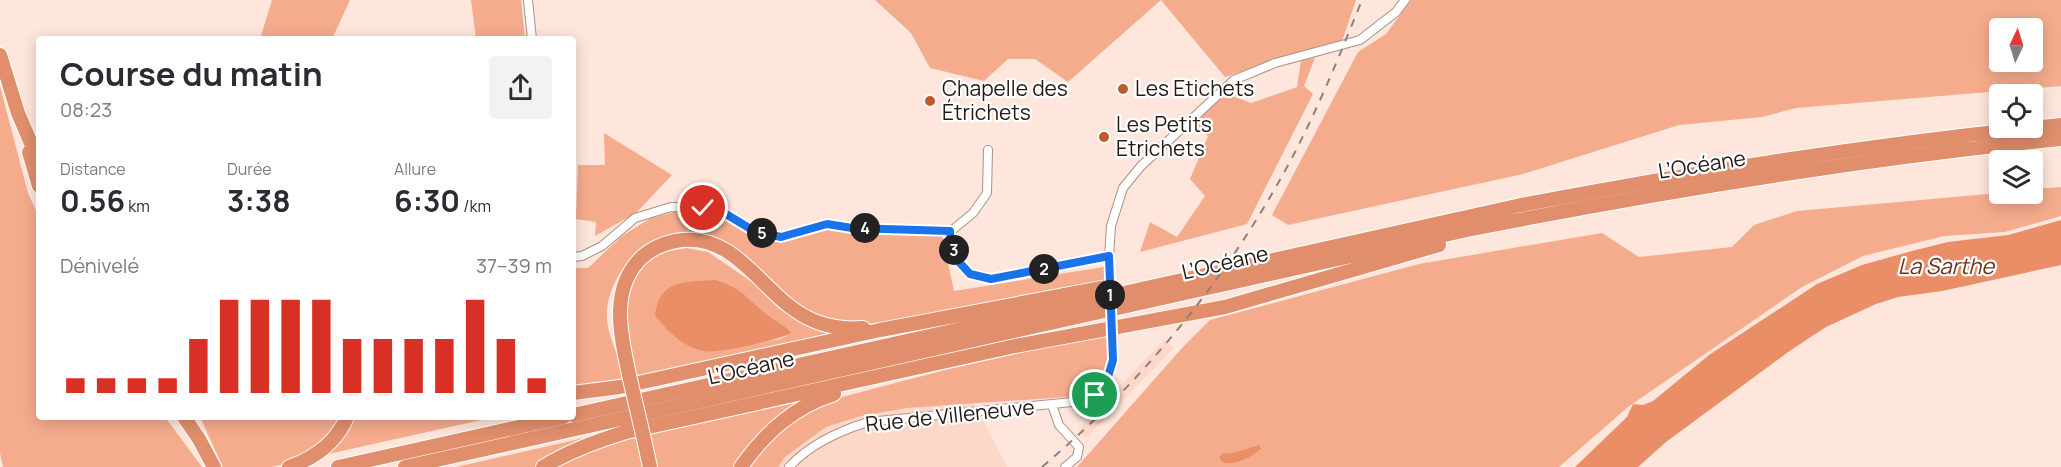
<!DOCTYPE html>
<html lang="fr">
<meta charset="utf-8">
<style>
:root{--surface:#fff;--page:#f2f2f3;--text:#2b2b33;--muted:#7c7c81;--accent:#d93025}
body{margin:0;font-family:Manrope,sans-serif;background:var(--page);color:var(--text);height:100vh;display:flex;flex-direction:column;font-size:22px;white-space:nowrap}
*{box-sizing:border-box;margin:0}
p{font-size:20px;color:var(--muted)}
.icon{flex:none;width:33px;height:33px;fill:none;stroke:currentColor;stroke-width:2;stroke-linecap:round;stroke-linejoin:round}
.map{position:relative;flex:1;overflow:hidden}
.details{position:absolute;left:36px;top:36px;width:540px;height:384px;display:flex;flex-direction:column;background:var(--surface);border-radius:6px;box-shadow:0 3px 15px #0003}
.details>*{flex:none}
.needle{width:39px;rotate:4deg}
.controls{position:absolute;left:1989px;top:18px;display:grid;gap:12px}
.controls a{display:grid;place-items:center;width:54px;height:54px;border-radius:6px;background:var(--surface);box-shadow:0 3px 15px #0003;font-size:30px}
.pin{position:absolute;display:grid;place-items:center;width:51px;height:51px;color:#fff;margin:-26px;border:3px solid #fff;border-radius:50%;box-shadow:0 2px 6px #0007}
.km{position:absolute;width:30px;height:30px;margin:-15px;border-radius:50%;background:#222;color:#fff;font-size:16px;line-height:30px;text-align:center}
.round{display:grid;place-items:center;flex:none;width:63px;height:63px;border-radius:6px;background:var(--page)}
.overview{display:flex;align-items:center;justify-content:space-between;height:102px;padding:0 24px}
h1{font-size:33px;font-weight:700;line-height:45px}
.stats{display:grid;grid-template-columns:repeat(3,1fr);gap:9px;height:102px;padding:6px 24px}
.stats div{display:grid;align-content:center}
.stats b{font-size:30px;font-weight:700}
.stats small{font-size:16px;font-weight:400}
.stats p{font-size:16px}
.chart{height:168px;padding:12px 24px}
.chart p{display:flex;justify-content:space-between}
.chart svg{width:100%;height:108px;margin-top:6px;stroke:var(--accent);stroke-width:6}
.map>svg:first-child{display:block}
.built{fill:#fdd8c8}
.green{fill:#f5ac8d;fill-rule:evenodd}
.water{fill:#e98e67}
.lines{fill:none;stroke-linecap:round;stroke-linejoin:round}
.street-casing{stroke:#ac9085;stroke-width:10}
.highway-casing{stroke:#fff;stroke-width:16}
.street{stroke:#fff;stroke-width:8}
.highway{stroke:#e08e6c;stroke-width:14}
.rail{stroke:#918079;stroke-width:2;stroke-dasharray:8 8;stroke-linecap:butt}
.street-bridge-casing{stroke:#ac9085;stroke-width:10;stroke-linecap:butt}
.highway-bridge-casing{stroke:#fff;stroke-width:16;stroke-linecap:butt}
.street-bridge{stroke:#fff;stroke-width:8}
.highway-bridge{stroke:#e08e6c;stroke-width:14}
.route-casing{stroke:#fff;stroke-width:12}
.route{stroke:#1a73e8;stroke-width:8}
.poi-dot{fill:#c05a2b;stroke:#fff;stroke-width:2}
.labels{text-anchor:middle;stroke-width:4.5;stroke-linejoin:round;paint-order:stroke}
.poi-label{font-size:21px;fill:#231915;stroke:#fff;text-anchor:start}
.street-label{font-size:21px;fill:#231915;stroke:#fff}
.water-label{font-size:22px;font-style:italic;fill:#6d3218;stroke:#fff}
</style>
<div class="map">
<svg width="2061" height="467" viewBox="0 0 2061 467">
<rect width="100%" height="100%" fill="#fee6dc"/>
<!-- built -->
<path class="built" d="M 1164,340 L 1174,348 L 1086,438 L 1078,430 Z
M 974,403 L 1007,467 L 778,467 L 785,457 L 826,427 L 861,416 L 907,408 Z"/>
<!-- green -->
<path class="green" d="M 272,0 L 350,0 L 332,39 L 260,39 Z
M 471,0 L 521,0 L 525,39 L 476,39 Z
M 875,0 L 1356,0 L 1342,41 L 1225,77 L 1161,0 L 1068,82 L 1035,59 L 1008,59 L 984,81 L 930,68 L 911,33 Z
M 1411,0 L 2061,0 L 2061,86 L 1796,108 L 1762,117 L 1679,125 L 1523,174 L 1288,225 L 1272,215 L 1358,52 L 1386,34 ZM 2000,28 L 2032,28 L 2032,62 L 2000,62 Z
M 1315,58 L 1304,86 L 1313,94 L 1247,224 L 1140,252 L 1150,222 L 1177,237 L 1205,196 L 1190,179 L 1208,136 L 1194,124 L 1225,93 L 1251,103 L 1297,87 L 1301,60 Z
M 0,86 L 28,193 L 39,217 L 39,417 L 165,417 L 202,467 L 3,467 L 0,453 Z
M 604,133 L 672,175 L 636,213 L 595,236 L 596,222 L 576,219 L 578,165 L 605,165 Z
M 2061,187 L 2061,216 L 2005,232 L 1944,236 L 1863,256 L 1802,287 L 1628,407 L 1559,467 L 1077,467 L 1182,348 L 1210,320 L 1419,264 L 1602,233 L 1639,257 L 1732,247 L 1754,225 L 1797,211 L 1999,193 L 2032,194 L 2033,189 Z
M 678,211 L 705,213 L 776,242 L 822,229 L 942,235 L 954,291 L 1104,267 L 1105,280 C 1053,290 1001,300 949,310 C 915,316 880,326 845,323 C 777,318 754,227 679,234 C 665,236 653,240 642,248 C 622,263 605,294 607,319 C 608,337 621,361 625,380 L 597,386 L 573,386 L 573,268 L 588,268 L 622,236 L 651,218 Z
M 686,248 L 708,252 L 755,284 L 779,309 L 834,335 L 636,380 C 627,337 612,276 663,253 C 670,250 679,250 686,248 ZM 716,280 C 742,288 744,297 764,312 C 773,320 784,324 792,333 L 780,339 L 736,347 L 686,282 Z
M 1108,333 C 1109,363 1112,383 1080,396 L 907,408 L 861,416 L 826,427 L 785,457 L 778,467 L 747,467 L 781,428 L 813,408 L 842,397 L 945,370 Z
M 811,396 C 777,412 754,436 733,467 L 655,467 L 648,434 Z
M 200,417 L 342,417 C 328,442 299,463 271,467 C 256,467 238,467 223,467 Z
M 353,417 L 495,417 L 328,454 L 340,442 Z
M 601,434 L 542,461 L 535,467 L 456,467 Z
M 638,436 L 644,467 L 556,467 L 589,449 Z"/>
<!-- water -->
<path class="water" d="M 2061,220 L 2061,265 L 1942,291 L 1898,297 L 1876,304 L 1826,327 L 1791,350 L 1666,442 L 1638,467 L 1575,467 L 1627,417 L 1633,404 L 1643,405 L 1653,401 L 1709,355 L 1817,284 L 1862,265 L 1912,251 L 1948,242 L 2008,235 Z
M 716,280 C 742,288 744,296 764,312 C 773,320 784,324 792,333 C 778,340 719,354 704,351 C 683,347 669,332 655,316 C 659,279 684,282 716,280 Z
M 1259,445 L 1261,449 C 1250,457 1235,467 1222,462 L 1219,457 L 1224,453 L 1230,454 Z"/>
<g class="lines">
<defs>
<path id="street" d="M 528,0 L 532,39
M 950,232 L 951,245 L 959,262 L 970,274 L 991,279 L 1109,256 L 1109,259
M 1109,256 L 1111,226 L 1123,188 L 1141,166 L 1234,80 L 1275,63 L 1360,40 L 1396,12 L 1405,0
M 573,257 L 582,256 L 602,246 L 635,218 L 671,207 L 703,208 L 721,211 L 754,231 L 781,238 L 827,224 L 852,228 L 950,232 L 973,213 L 987,193 L 988,150
M 1052,405 L 1059,425 L 1079,447 L 1077,457 L 1065,467
M 789,467 C 810,444 839,431 868,422 L 1083,401 C 1107,389 1113,370 1113,345"/>
<path id="highway" d="M 0,55 L 18,113 L 39,162
M 29,152 L 39,186
M 629,375 C 621,336 609,290 641,258 C 653,247 666,242 682,240 C 738,235 762,294 806,317 C 822,326 845,330 863,328
M 573,393 L 620,387 L 880,330 L 1112,286
M 573,415 L 1521,205 C 1700,171 1879,143 2061,125
M 184,417 L 199,439 L 214,467
M 643,435 L 650,467
M 289,467 C 315,458 336,443 347,417
M 338,467 L 564,417
M 405,467 L 1467,230 C 1664,191 1861,159 2061,139
M 543,467 C 569,451 596,441 626,432 L 1015,346 L 1225,307 L 1439,245
M 741,467 C 765,433 793,407 834,394"/>
</defs>
<!-- street casing -->
<use href="#street" class="street-casing"/>
<!-- highway casing -->
<use href="#highway" class="highway-casing"/>
<!-- street -->
<use href="#street" class="street"/>
<!-- highway -->
<use href="#highway" class="highway"/>
<!-- rail -->
<path class="rail" d="M 1042,467 C 1145,380 1231,274 1294,154 C 1320,104 1341,52 1362,0"/>
<defs>
<path id="street-bridge" d="M 1108,266 L 1113,345"/>
<path id="highway-bridge" d="M 629,375 L 643,435"/>
</defs>
<!-- street-bridge casing -->
<use href="#street-bridge" class="street-bridge-casing"/>
<!-- highway-bridge casing -->
<use href="#highway-bridge" class="highway-bridge-casing"/>
<!-- street-bridge -->
<use href="#street-bridge" class="street-bridge"/>
<!-- highway-bridge -->
<use href="#highway-bridge" class="highway-bridge"/>
</g>
<g class="lines">
<defs>
<path id="route" d="M 703,208 L 721,211 L 754,231 L 781,237 L 827,224 L 852,228 L 950,231 L 951,245 L 959,262 L 970,274 L 991,279 L 1109,256 L 1113,360 L 1107,380 L 1095,395"/>
</defs>
<!-- route casing -->
<use href="#route" class="route-casing"/>
<!-- route -->
<use href="#route" class="route"/>
</g>
<!-- markers -->
<g class="poi-dot">
<circle cx="1123" cy="89" r="6"/>
<circle cx="930" cy="101" r="6"/>
<circle cx="1104" cy="137" r="6"/>
</g>
<g class="labels">
<!-- poi labels -->
<g class="poi-label">
<text x="942" y="96">Chapelle des<tspan x="942" dy="24">Étrichets</tspan></text>
<text x="1135" y="96">Les Etichets</text>
<text x="1116" y="132">Les Petits<tspan x="1116" dy="24">Etrichets</tspan></text>
</g>
<!-- street labels -->
<g class="street-label">
<text transform="translate(1702 165) rotate(-9)" y="7">L’Océane</text>
<text transform="translate(1225 263) rotate(-13)" y="7">L’Océane</text>
<text transform="translate(751 368) rotate(-13)" y="7">L’Océane</text>
<text transform="translate(950 416) rotate(-6)" y="7">Rue de Villeneuve</text>
</g>
<!-- water labels -->
<g class="water-label">
<text x="1946" y="274">La Sarthe</text>
</g>
</g>
</svg>
<div class="controls">
<a><svg class="needle" viewBox="-14 -14 28 28"><path d="M0-13l5 13h-10z" fill="#e53935"/><path d="M0 13l5-13h-10z" fill="#7c7c81"/></svg></a>
<a><svg class="icon" aria-label="locate" viewBox="0 0 24 24"><circle cx="12" cy="12" r="6"/><path d="M12 2v4M12 18v4M2 12h4M18 12h4"/></svg></a>
<a><svg class="icon" aria-label="layers" viewBox="0 0 24 24"><path d="M12 4l9 5-9 5-9-5zM3 14l9 5 9-5"/></svg></a>
</div>
<div class="pin" style="left:1095px;top:395px;background:#1e9e55"><svg class="icon" aria-label="arrive" viewBox="0 0 24 24"><path d="M6 21V4h12l-3 4 3 4H6"/></svg></div>
<div class="pin" style="left:703px;top:208px;background:#d93025"><svg class="icon" aria-label="check" viewBox="0 0 24 24"><path d="M5 12l5 5 9-10"/></svg></div>
<b class="km" style="left:1110px;top:295px">1</b>
<b class="km" style="left:1044px;top:269px">2</b>
<b class="km" style="left:954px;top:250px">3</b>
<b class="km" style="left:865px;top:228px">4</b>
<b class="km" style="left:762px;top:233px">5</b>
<section class="details">
<div class="overview"><div><h1>Course du matin</h1><p>08:23</p></div><a class="round"><svg class="icon" aria-label="share" viewBox="0 0 24 24"><path d="M12 15V3M7 8l5-5 5 5M5 13v7h14v-7"/></svg></a></div>
<div class="stats">
<div><p>Distance</p><b>0.56<small> km</small></b></div>
<div><p>Durée</p><b>3:38</b></div>
<div><p>Allure</p><b>6:30<small> /km</small></b></div>
</div>
<div class="chart"><p><span>Dénivelé</span>37–39 m</p>
<svg viewBox="0 0 160 44" preserveAspectRatio="none"><path d="M5 44V38M15 44V38M25 44V38M35 44V38M45 44V22M55 44V6M65 44V6M75 44V6M85 44V6M95 44V22M105 44V22M115 44V22M125 44V22M135 44V6M145 44V22M155 44V38"/></svg>
</div>
</section>
</div>
